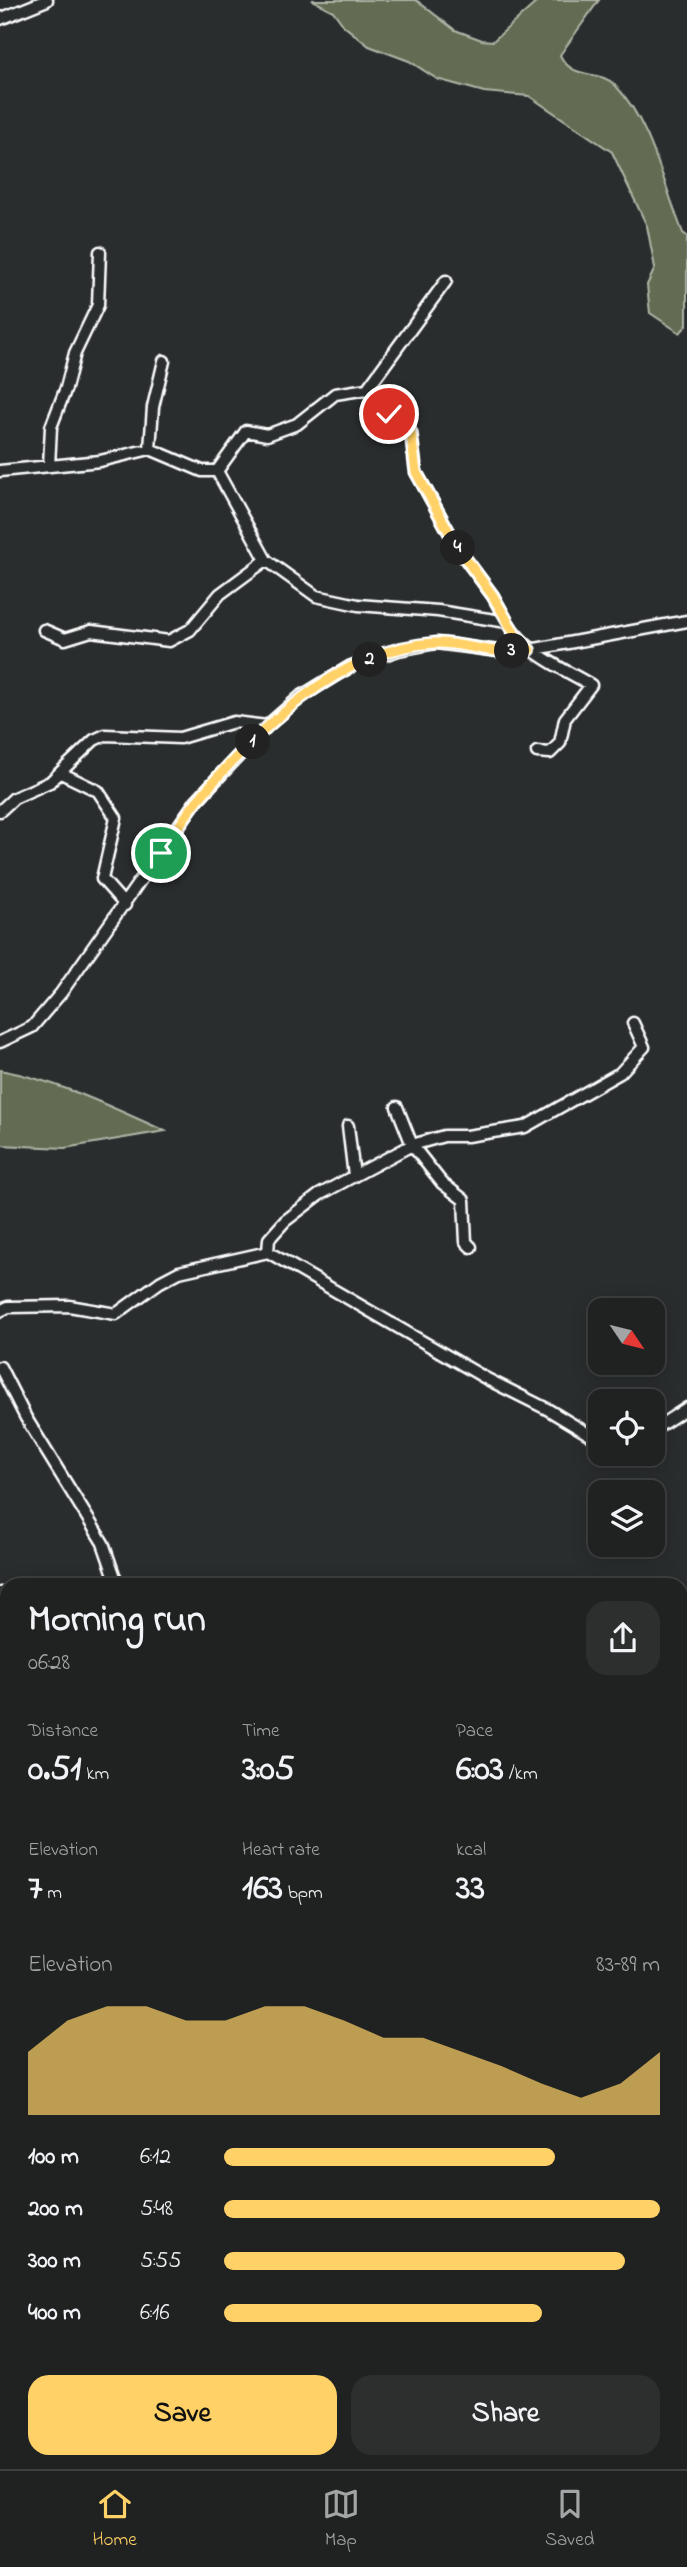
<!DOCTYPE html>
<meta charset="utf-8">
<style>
:root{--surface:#202222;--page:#2d2f2f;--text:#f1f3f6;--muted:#a2a4a5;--line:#3d3f40;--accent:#ffd166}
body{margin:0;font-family:"Indie Flower",sans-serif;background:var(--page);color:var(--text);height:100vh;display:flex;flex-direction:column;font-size:26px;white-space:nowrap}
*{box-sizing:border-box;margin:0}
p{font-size:23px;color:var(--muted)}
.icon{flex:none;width:38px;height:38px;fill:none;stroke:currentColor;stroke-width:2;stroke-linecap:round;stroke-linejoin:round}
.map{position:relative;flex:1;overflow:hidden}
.details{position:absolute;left:0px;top:1578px;width:688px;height:891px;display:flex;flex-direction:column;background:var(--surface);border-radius:21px 21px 0 0;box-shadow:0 4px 18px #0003,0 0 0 2px var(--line)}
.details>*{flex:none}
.needle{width:46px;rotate:125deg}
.fabs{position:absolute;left:588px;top:1298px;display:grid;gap:14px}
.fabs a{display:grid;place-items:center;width:77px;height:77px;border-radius:14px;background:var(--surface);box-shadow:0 4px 18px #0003,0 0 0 2px var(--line);font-size:35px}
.pin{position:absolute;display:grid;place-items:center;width:60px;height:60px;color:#fff;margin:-30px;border:4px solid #fff;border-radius:50%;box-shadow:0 2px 7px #0007}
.km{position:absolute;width:35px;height:35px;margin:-18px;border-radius:50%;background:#222;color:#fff;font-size:19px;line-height:35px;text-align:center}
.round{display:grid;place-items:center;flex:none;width:74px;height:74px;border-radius:21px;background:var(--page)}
.overview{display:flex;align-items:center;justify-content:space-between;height:119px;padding:0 28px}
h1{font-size:38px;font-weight:700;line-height:52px}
.stats{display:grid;grid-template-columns:repeat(3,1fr);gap:10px;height:119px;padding:7px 28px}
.stats div{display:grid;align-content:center}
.stats b{font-size:35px;font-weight:700}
.stats small{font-size:19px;font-weight:400}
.stats p{font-size:19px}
.chart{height:196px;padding:14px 28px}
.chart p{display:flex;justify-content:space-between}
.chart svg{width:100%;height:126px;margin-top:7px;fill:var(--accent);opacity:.7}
.action{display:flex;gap:14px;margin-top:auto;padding:14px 28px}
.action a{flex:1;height:80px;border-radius:21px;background:var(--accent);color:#111;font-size:28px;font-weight:700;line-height:80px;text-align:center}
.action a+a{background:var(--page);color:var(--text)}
ul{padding:0 28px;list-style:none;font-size:23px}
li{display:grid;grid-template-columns:112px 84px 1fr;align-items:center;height:52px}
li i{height:18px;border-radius:9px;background:var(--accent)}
.tab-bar{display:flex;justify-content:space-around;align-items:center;height:98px;border-top:2px solid var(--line);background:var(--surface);font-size:19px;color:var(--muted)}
.tab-bar a{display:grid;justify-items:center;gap:4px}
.tab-bar .current{color:var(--accent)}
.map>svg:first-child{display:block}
.green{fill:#636c52;stroke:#b1b6a8;stroke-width:2}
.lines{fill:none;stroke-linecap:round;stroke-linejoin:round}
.minor-casing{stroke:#fff;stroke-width:15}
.minor{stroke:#2a2d2e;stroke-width:10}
.route-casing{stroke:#fff;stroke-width:14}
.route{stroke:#ffd166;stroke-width:9}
</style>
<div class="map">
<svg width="687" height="2469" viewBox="0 0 687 2469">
<rect width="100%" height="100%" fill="#2a2d2e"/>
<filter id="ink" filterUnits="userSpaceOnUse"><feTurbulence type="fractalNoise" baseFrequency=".0143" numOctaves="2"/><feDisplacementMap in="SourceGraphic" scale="14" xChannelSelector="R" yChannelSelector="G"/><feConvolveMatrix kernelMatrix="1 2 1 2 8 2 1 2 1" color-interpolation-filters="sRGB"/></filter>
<g filter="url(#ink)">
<!-- green -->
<path class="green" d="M 312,0 L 416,0 L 455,30 L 482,40 L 493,41 L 539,0 L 599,0 L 560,55 C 572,81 600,69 615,85 C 651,122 664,186 683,233 L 687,236 L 687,325 L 680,333 L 650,313 L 647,285 L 655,268 L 647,226 L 612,152 L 529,96 L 484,92 L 437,79 L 409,61 L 369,46 L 344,26 L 333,11 Z
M 0,1070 C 59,1081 111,1107 165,1131 L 65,1148 L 0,1145 Z"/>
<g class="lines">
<defs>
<path id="minor" d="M 0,19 L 47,0
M 367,389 L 446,281
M 150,449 L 153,407 L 164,361
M 49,466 L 51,427 L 66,388 L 75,353 L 98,305 L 100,252
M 0,471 L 100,461 L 150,449 L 202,471 L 217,471 L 266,560 L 316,596 L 358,605 L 438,611 L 507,622 C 526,653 560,667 591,685 L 565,719 L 560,743 L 550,753 L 537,752
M 217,471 L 246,431 L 267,435 L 297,424 L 335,394 L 367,389 L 389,414 L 407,427 L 411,433 L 416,472 L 459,550 L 493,596 L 507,622
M 44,630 L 65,639 L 91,631 L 169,641 L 190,630 L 220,594 L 266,560
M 61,773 L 98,791 L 116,818 L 102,879 L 125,905
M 0,811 L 14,798 L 50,782 L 94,740 L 105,735 L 180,738 L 234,722 L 267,726
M 0,1042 L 32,1027 L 61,993 L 196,801 L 267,726 L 300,697 L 351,666 L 399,650 L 436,643 L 499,651 L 530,650 L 687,621
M 397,1107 L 412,1145 L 442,1183 L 464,1200 L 466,1242 L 471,1247
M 348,1126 L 354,1176
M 268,1252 L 269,1239 L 285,1221 L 319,1195 L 354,1176 L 412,1145 L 444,1136 L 467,1136 L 525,1127 L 620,1073 L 644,1047 L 633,1023
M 0,1311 L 8,1307 L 69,1306 L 116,1314 L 160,1282 L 179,1272 L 268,1252 L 487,1379 L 547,1409 L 600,1441
M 0,1367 L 26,1418 L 103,1543 L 118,1586
M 653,1430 L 687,1408
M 0,1593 L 7,1593
M 0,1703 L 3,1753
M 0,2047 L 7,2040
M 0,2105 L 7,2107
M 0,2140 L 7,2145
M 0,2200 L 7,2207
M 0,2397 L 7,2403
M 470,2462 L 478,2469"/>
</defs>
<!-- minor casing -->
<use href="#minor" class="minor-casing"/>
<!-- minor -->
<use href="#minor" class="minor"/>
</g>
</g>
<g class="lines" filter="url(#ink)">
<defs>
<path id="route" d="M 161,853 C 173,836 184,817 197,801 C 255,732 339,648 435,643 C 456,642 478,650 498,651 C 509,651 520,650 530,650 L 516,636 L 493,596 L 459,550 L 416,472 L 411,433 L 407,427 L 389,414"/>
</defs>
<!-- route casing -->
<use href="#route" class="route-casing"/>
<!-- route -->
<use href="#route" class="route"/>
</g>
</svg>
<div class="fabs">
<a><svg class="needle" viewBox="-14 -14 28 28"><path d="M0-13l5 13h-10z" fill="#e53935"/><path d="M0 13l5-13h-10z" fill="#a2a4a5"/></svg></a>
<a><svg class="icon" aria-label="locate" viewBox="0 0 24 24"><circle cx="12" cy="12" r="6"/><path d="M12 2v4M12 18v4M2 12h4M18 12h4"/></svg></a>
<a><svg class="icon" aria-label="layers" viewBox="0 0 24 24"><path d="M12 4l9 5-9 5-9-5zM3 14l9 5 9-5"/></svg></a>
</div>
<div class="pin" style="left:161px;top:853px;background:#1e9e55"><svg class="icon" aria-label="arrive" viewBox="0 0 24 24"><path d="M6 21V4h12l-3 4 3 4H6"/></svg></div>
<div class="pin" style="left:389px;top:414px;background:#d93025"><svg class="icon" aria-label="check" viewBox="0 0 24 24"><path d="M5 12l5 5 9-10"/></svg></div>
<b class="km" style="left:253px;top:742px">1</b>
<b class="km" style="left:370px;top:660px">2</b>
<b class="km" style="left:512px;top:651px">3</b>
<b class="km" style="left:458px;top:548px">4</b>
<section class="details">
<div class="overview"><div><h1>Morning run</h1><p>06:28</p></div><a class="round"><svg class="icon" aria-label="share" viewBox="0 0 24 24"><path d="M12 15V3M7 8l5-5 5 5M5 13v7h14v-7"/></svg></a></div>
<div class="stats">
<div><p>Distance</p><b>0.51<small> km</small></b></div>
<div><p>Time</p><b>3:05</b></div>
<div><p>Pace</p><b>6:03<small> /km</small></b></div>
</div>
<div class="stats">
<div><p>Elevation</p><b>7<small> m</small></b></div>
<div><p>Heart rate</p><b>163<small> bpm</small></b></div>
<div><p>kcal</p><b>33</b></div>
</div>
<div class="chart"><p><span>Elevation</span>83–89 m</p>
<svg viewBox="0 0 160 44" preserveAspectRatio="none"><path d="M0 44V22L10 11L20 6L30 6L40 11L50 11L60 6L70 6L80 11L90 17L100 17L110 22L120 27L130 33L140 38L150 33L160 22V44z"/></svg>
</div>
<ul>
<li><b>100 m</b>6:12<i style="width:76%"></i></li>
<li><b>200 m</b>5:48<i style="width:100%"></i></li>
<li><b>300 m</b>5:55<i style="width:92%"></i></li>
<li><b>400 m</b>6:16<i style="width:73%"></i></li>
</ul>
<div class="action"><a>Save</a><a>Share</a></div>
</section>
</div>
<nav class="tab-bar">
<a class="current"><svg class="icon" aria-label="home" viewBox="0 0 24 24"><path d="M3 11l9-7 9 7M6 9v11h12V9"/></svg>Home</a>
<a><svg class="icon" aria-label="map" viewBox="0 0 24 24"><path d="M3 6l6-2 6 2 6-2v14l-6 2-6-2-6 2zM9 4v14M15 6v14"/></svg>Map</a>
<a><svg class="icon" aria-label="saved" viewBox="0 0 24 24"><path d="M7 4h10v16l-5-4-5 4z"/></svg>Saved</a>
</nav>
